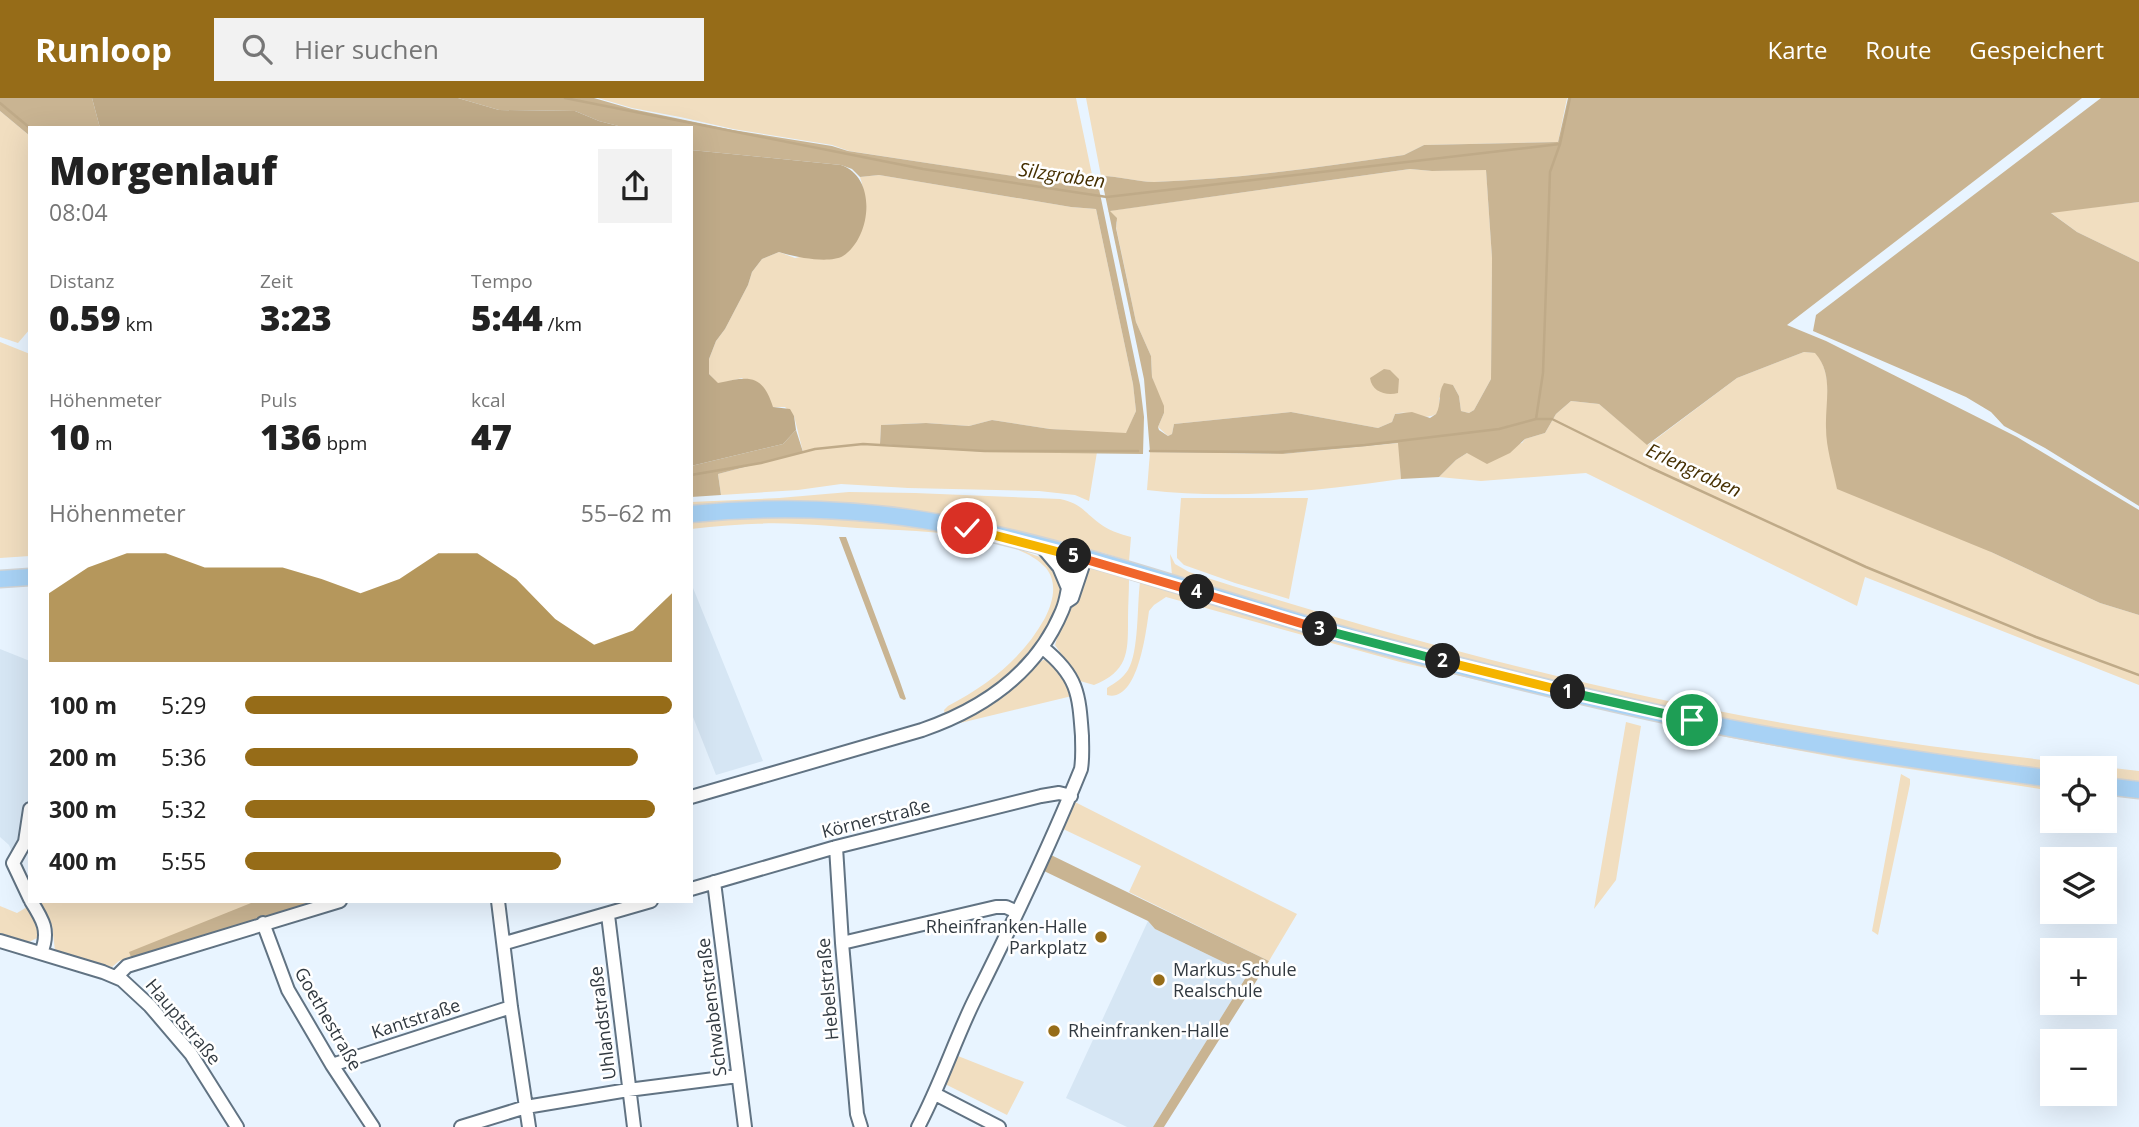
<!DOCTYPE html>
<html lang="de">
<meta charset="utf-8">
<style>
:root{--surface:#fff;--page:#f2f2f2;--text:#222;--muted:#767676;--accent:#966c18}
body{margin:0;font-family:"Open Sans",sans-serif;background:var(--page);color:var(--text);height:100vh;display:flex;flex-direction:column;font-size:26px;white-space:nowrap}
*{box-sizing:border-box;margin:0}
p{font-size:23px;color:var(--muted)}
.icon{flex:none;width:38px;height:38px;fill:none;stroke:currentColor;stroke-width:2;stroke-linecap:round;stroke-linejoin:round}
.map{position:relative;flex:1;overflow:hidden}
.details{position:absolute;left:28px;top:28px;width:665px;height:777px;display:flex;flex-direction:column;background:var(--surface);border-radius:0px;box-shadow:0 7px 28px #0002}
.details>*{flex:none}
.buttons{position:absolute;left:2040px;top:658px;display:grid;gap:14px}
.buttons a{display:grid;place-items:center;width:77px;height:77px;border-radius:0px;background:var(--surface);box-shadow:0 7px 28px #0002;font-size:35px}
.pin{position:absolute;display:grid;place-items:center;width:60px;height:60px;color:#fff;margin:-30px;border:4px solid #fff;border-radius:50%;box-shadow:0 2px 7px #0007}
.km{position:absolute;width:35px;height:35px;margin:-18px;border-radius:50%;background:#222;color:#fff;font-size:19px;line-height:35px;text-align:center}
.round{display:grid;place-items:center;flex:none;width:74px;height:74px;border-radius:0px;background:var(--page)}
.overview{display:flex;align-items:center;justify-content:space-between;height:119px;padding:0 21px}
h1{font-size:38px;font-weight:800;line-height:52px}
.metrics{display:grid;grid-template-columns:repeat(3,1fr);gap:10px;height:119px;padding:7px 21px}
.metrics div{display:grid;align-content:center}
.metrics b{font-size:35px;font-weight:800}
.metrics small{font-size:19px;font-weight:400}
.metrics p{font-size:19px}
.chart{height:196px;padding:14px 21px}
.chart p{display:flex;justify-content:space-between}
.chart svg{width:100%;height:126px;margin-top:7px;fill:var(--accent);opacity:.7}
ul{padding:0 21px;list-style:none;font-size:23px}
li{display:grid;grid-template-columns:112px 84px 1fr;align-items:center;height:52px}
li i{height:18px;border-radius:9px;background:var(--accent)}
header{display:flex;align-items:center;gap:42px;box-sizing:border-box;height:98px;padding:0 35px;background:var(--accent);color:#fff}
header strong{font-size:33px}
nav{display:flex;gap:38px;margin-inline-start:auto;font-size:24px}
.search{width:490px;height:63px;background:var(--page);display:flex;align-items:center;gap:18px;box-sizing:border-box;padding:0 24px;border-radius:0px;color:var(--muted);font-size:26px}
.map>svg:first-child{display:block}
.built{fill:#d6e6f4}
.green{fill:#f1dec0}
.forest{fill:#c9b492;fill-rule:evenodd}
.water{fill:#bfaa88}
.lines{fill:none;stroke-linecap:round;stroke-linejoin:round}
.stream{stroke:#bfaa88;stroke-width:2.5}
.minor-casing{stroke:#617383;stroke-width:16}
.major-casing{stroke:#d2d4d5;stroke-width:19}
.minor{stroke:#fff;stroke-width:12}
.major{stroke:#a8d2f5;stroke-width:16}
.split-1-casing{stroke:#fff;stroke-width:14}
.split-2-casing{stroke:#fff;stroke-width:14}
.split-3-casing{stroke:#fff;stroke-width:14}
.split-4-casing{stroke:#fff;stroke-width:14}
.split-5-casing{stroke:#fff;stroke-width:14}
.split-6-casing{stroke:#fff;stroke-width:14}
.split-1{stroke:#22a559;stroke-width:9}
.split-2{stroke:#f5b400;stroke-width:9}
.split-3{stroke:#22a559;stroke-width:9}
.split-4{stroke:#f0652b;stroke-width:9}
.split-5{stroke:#f0652b;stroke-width:9}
.split-6{stroke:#f5b400;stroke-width:9}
.poi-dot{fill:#966c18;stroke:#fff;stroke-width:2.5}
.labels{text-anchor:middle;stroke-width:5;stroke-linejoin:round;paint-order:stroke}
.street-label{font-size:18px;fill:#323a41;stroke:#fff}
.poi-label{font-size:18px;fill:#323a41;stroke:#fff;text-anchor:start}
.water-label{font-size:19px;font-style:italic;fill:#452f01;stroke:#fff}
</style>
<header>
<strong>Runloop</strong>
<div class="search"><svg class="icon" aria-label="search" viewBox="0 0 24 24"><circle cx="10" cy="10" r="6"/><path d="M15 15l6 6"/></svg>Hier suchen</div>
<nav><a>Karte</a><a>Route</a><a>Gespeichert</a></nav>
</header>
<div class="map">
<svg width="2139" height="1029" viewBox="0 0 2139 1029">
<rect width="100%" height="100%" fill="#e8f4ff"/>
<!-- built -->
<path class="built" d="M 691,485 L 763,663 L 716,677 L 691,614 Z
M 0,551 L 30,563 L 30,726 L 23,741 L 12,754 L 9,747 L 0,739 Z
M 1148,823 L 1155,831 L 1248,876 L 1153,1029 L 1127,1029 L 1066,1000 Z"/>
<!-- green -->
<path class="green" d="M 598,0 L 1076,0 L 1095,91 L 849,53 L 832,47 L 733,31 L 680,19 L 632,10 Z
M 1086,0 L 1567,0 L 1558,44 L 1424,47 L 1404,57 C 1321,69 1238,81 1154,84 C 1137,84 1120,78 1101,78 Z
M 0,13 L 30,38 L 30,231 L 18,245 L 0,239 Z
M 1410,71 L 1432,73 L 1486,71 L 1492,160 L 1491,281 L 1474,312 L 1469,315 L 1461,313 L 1459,298 L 1453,287 L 1439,300 L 1440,310 L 1436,316 C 1422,324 1415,311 1395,316 L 1392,324 L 1378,330 L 1291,314 L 1174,326 L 1172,336 L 1168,338 L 1158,329 L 1164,315 L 1152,279 L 1151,258 L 1136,224 L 1116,129 L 1117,124 L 1108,113 Z
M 879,77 L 1071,109 L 1096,111 L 1133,286 L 1136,313 L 1126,336 L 1050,331 L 992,322 L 969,328 L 926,325 L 881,327 L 880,346 L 986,354 L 1097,354 L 1089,403 L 1075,397 L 1039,393 L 908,390 L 841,386 L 798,392 L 721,397 L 718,376 L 803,354 L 794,318 L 785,309 L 773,309 L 742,280 L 718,286 L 709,276 L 709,261 L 716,243 L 725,231 L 748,187 L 752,174 L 762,161 L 779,154 L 795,160 L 852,148 C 863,128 868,101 860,79 Z
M 2139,104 L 2139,164 L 2077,134 L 2050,114 Z
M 0,244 L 30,256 L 30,458 L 0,460 Z
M 1804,254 L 1816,255 C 1833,276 1827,307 1826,332 L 1991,454 L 2100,505 L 2139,517 L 2139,587 L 1865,479 L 1857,508 L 1586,375 L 1481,383 L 1439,379 L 1456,362 L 1467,355 L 1522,345 L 1525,341 L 1545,335 L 1556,316 L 1571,303 L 1599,306 L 1648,347 L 1737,280 Z
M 1399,345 L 1401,381 C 1318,393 1232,402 1147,392 L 1150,354 L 1283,356 Z
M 849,394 L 915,395 L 1060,401 C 1082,406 1083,413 1099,425 C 1108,432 1119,436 1131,439 L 1129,463 L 1104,455 L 977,427 L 691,410 L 691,404 L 779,400 Z
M 1181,400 L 1308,400 L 1289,501 L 1235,485 L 1184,467 L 1177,460 L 1177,453 Z
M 829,418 C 895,425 967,427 1029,455 C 1036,458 1047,460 1053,467 C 1069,485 1058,508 1048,526 C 1024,568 988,595 945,617 L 944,612 L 948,608 C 989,586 1022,561 1045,520 C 1053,504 1058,485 1046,470 C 1016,436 920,433 877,431 C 851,430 824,427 798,426 C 762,424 727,427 691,431 L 691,419 Z
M 1170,456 L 1175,466 L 1189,474 C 1397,541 1613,598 1830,633 C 1932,650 2036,661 2139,673 L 2139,685 L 2105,682 L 2105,670 L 2053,670 L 2053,676 L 1921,656 L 1697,617 L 1515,576 L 1374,540 L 1172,477 Z
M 1093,470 L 1129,482 C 1129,495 1128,507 1128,520 C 1128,553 1129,573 1094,587 L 1080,583 L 1055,547 L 1058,537 L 1085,474 Z
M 1140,484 L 1225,510 L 1471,575 L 2053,685 L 2053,693 L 1850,662 L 1710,636 L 1400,564 L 1166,499 L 1154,507 L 1149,513 C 1146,534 1138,605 1107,597 L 1107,590 C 1115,585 1123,580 1128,572 C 1139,554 1137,507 1140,484 Z
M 1043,562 L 1048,562 L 1061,573 L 1072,598 L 952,627 L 979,612 Z
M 1626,624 L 1641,628 L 1616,782 L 1594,811 Z
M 1901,676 L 1910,681 L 1910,686 L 1878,837 L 1872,833 Z
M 1073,703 L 1297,816 L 1269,863 L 1129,794 L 1141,768 L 1061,730 Z
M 38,803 L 285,803 L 261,821 L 119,863 L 112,869 L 55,853 L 52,827 Z
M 0,808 L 17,815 L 27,809 L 41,827 L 39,839 L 29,844 L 0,835 Z
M 958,958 L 1024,984 L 1007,1017 L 945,986 Z"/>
<!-- forest -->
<path class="forest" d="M 0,0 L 92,0 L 100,30 L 30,30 L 30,38 L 0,13 Z
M 458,0 L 594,0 L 632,11 L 733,32 L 832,48 L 848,53 L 1099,91 L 1140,287 L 1144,319 L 1143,356 L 986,354 L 880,346 L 881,327 L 926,325 L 969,328 L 992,322 L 1050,331 L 1126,335 L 1136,313 L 1133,286 L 1096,111 L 1071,109 L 879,77 L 860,79 L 852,71 L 841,67 L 691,52 L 691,30 L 626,30 L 599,23 L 575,13 L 499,12 Z
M 1568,0 L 2082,0 L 1787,227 L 1826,243 L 2017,339 L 2139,412 L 2139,517 L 2100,505 L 1991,454 L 1837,391 C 1833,371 1826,350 1826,330 C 1825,304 1834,276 1815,255 L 1804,254 L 1737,280 L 1647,347 L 1599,306 L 1571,303 L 1556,316 L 1545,335 L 1525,341 L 1510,355 L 1487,366 L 1467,355 L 1456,362 L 1439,379 L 1401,381 L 1398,345 L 1283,356 L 1150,354 L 1144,281 L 1101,78 C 1120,78 1137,84 1154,84 C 1238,81 1321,69 1404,57 L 1424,47 L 1558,44 ZM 1410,71 L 1432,73 L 1486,72 L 1492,160 L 1491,281 L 1474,312 L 1469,315 L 1461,313 L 1459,298 L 1453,287 L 1444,285 C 1437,296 1442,306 1436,316 L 1430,320 L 1412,314 L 1395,316 L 1392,324 L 1378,330 L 1291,314 L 1174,326 L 1172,336 L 1168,338 L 1159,332 L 1158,329 L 1164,315 L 1164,308 L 1152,279 L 1151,258 L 1136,224 L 1116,130 L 1117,120 L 1110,113 Z
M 2101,0 L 2139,0 L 2139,104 L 2051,115 L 2077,134 L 2139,164 L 2139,408 L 2045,350 L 2004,328 L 1991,314 L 1966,299 L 1813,233 L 1816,217 Z
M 1384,271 L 1390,272 L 1399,281 L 1398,295 C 1386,298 1372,294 1370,280 Z
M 796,332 L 803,354 L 718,376 L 721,397 L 691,399 L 691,368 L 783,346 Z
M 839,439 L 846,439 L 899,581 L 906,601 L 904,602 L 900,600 Z
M 1051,757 L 1269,863 L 1164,1029 L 1153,1029 L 1248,876 L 1155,831 L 1148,823 L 1044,773 Z
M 256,803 L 322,803 L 131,859 L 129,854 Z"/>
<!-- water -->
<path class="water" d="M 92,0 L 458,0 L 499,12 L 575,13 L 599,23 L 626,30 L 100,30 Z
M 691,52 L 841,67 C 878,80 871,140 843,158 C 829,166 794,159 779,154 L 762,161 L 752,174 L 748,187 L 725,231 L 716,243 L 709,261 L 709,276 L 718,285 C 747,279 762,274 773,309 L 790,311 L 794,318 L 796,332 L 783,346 L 691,368 Z"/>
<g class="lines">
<!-- stream -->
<path class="stream" d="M 565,0 L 923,71 L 1107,99 L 1560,46
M 1570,0 L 1560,46 L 1550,74 L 1543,275 L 1536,321 L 1552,321 L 1649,369 L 1866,469 L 2036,539 L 2139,577
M 0,5 L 30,30
M 1150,353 L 1279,354 L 1365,347 L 1499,331 L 1536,321
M 691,377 L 761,365 L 815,351 L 863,346 L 985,353 L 1138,353"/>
<defs>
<path id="minor" d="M 1043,450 L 1059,469 L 1067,488
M 1066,504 L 1072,500 L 1085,461
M 691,699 L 922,632 C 983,611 1036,575 1062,513 C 1071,493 1064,476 1085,461
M 30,711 L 25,744 L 13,765 L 30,801
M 836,749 L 842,845 L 857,1016 L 861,1029
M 714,784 L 745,1029
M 691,791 L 836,749 L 1041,698 L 1059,695 L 1071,698
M 31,803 C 43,822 50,833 41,855
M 498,803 L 511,909 L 529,1029
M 608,817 L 634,1029
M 263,825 L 288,892 L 332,967 L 373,1029
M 0,843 L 103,874 L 122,882 L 150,908 L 191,956 L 237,1029
M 505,845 L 651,803
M 842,845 L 996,809 L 1006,809 L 1017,814
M 116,879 L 127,868 L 340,803
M 332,967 L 511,909
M 935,996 L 999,1029
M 461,1029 L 526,1009 L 628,992 L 738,978
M 918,1029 C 940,988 954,944 974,903 C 1012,827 1049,750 1081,671 C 1083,659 1082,650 1082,638 C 1079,596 1078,578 1043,550"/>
<path id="major" d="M 691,416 C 783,407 880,411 970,431 C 1110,460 1248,513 1387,549 C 1489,576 1591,601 1694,623 C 1812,647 1933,665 2053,681
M 0,481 L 30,479
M 2105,688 L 2139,692"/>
</defs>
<!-- minor casing -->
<use href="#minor" class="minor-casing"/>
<!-- major casing -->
<use href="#major" class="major-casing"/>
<!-- minor -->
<use href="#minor" class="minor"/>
<!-- major -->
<use href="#major" class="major"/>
</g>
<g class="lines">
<defs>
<path id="split-1" d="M 1568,594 L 1692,622"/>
<path id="split-2" d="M 1443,563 L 1568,594"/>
<path id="split-3" d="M 1320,531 L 1443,563"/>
<path id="split-4" d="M 1197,494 L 1320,531"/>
<path id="split-5" d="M 1074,458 L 1197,494"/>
<path id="split-6" d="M 967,430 L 1074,458"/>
</defs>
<!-- split-1 casing -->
<use href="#split-1" class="split-1-casing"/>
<!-- split-2 casing -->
<use href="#split-2" class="split-2-casing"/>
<!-- split-3 casing -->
<use href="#split-3" class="split-3-casing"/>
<!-- split-4 casing -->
<use href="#split-4" class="split-4-casing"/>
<!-- split-5 casing -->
<use href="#split-5" class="split-5-casing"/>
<!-- split-6 casing -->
<use href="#split-6" class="split-6-casing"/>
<!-- split-1 -->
<use href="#split-1" class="split-1"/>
<!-- split-2 -->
<use href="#split-2" class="split-2"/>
<!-- split-3 -->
<use href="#split-3" class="split-3"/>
<!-- split-4 -->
<use href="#split-4" class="split-4"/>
<!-- split-5 -->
<use href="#split-5" class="split-5"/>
<!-- split-6 -->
<use href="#split-6" class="split-6"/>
</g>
<!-- markers -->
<g class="poi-dot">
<circle cx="1101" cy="839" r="7"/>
<circle cx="1159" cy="882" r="7"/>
<circle cx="1054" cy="933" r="7"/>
</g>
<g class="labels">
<!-- street labels -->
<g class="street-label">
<text transform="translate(876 721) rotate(-14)" y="6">Körnerstraße</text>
<text transform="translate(828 891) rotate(-95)" y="6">Hebelstraße</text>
<text transform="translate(712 909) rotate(-97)" y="6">Schwabenstraße</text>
<text transform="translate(328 921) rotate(60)" y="6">Goethestraße</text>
<text transform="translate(416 921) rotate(-18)" y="6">Kantstraße</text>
<text transform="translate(183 924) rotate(50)" y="6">Hauptstraße</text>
<text transform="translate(603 925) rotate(-97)" y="6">Uhlandstraße</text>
</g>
<!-- poi labels -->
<g class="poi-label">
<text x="1087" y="835" text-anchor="end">Rheinfranken-Halle<tspan x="1087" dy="21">Parkplatz</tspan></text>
<text x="1173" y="878">Markus-Schule<tspan x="1173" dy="21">Realschule</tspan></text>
<text x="1068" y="939">Rheinfranken-Halle</text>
</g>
<!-- water labels -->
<g class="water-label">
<text transform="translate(1062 77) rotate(8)" y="7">Silzgraben</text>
<text transform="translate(1694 372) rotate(25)" y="7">Erlengraben</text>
</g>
</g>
</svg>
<div class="buttons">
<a><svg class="icon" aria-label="locate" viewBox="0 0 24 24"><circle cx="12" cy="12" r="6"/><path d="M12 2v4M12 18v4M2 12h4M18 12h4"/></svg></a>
<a><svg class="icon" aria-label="layers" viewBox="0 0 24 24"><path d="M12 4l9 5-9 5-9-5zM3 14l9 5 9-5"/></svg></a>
<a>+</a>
<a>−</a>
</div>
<div class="pin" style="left:1692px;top:622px;background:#1e9e55"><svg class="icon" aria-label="arrive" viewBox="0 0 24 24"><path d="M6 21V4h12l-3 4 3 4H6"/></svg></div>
<div class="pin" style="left:967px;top:430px;background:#d93025"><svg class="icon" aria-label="check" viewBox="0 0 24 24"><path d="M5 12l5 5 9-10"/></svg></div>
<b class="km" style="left:1568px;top:594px">1</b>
<b class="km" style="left:1443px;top:563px">2</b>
<b class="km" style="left:1320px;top:531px">3</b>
<b class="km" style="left:1197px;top:494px">4</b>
<b class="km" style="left:1074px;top:458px">5</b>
<section class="details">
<div class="overview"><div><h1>Morgenlauf</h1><p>08:04</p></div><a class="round"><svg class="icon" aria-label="share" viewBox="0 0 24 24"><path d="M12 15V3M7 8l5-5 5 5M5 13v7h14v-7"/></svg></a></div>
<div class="metrics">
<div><p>Distanz</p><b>0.59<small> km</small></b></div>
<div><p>Zeit</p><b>3:23</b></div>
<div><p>Tempo</p><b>5:44<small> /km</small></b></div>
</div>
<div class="metrics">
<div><p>Höhenmeter</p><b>10<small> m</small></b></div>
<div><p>Puls</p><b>136<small> bpm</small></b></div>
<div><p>kcal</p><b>47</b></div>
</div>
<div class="chart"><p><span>Höhenmeter</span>55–62 m</p>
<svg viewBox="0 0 160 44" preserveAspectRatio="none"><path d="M0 44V20L10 11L20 6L30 6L40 11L50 11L60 11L70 15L80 20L90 15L100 6L110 6L120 15L130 29L140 38L150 33L160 20V44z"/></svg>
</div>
<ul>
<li><b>100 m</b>5:29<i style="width:100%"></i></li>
<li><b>200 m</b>5:36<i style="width:92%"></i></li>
<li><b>300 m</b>5:32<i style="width:96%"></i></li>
<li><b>400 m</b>5:55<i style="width:74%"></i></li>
</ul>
</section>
</div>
